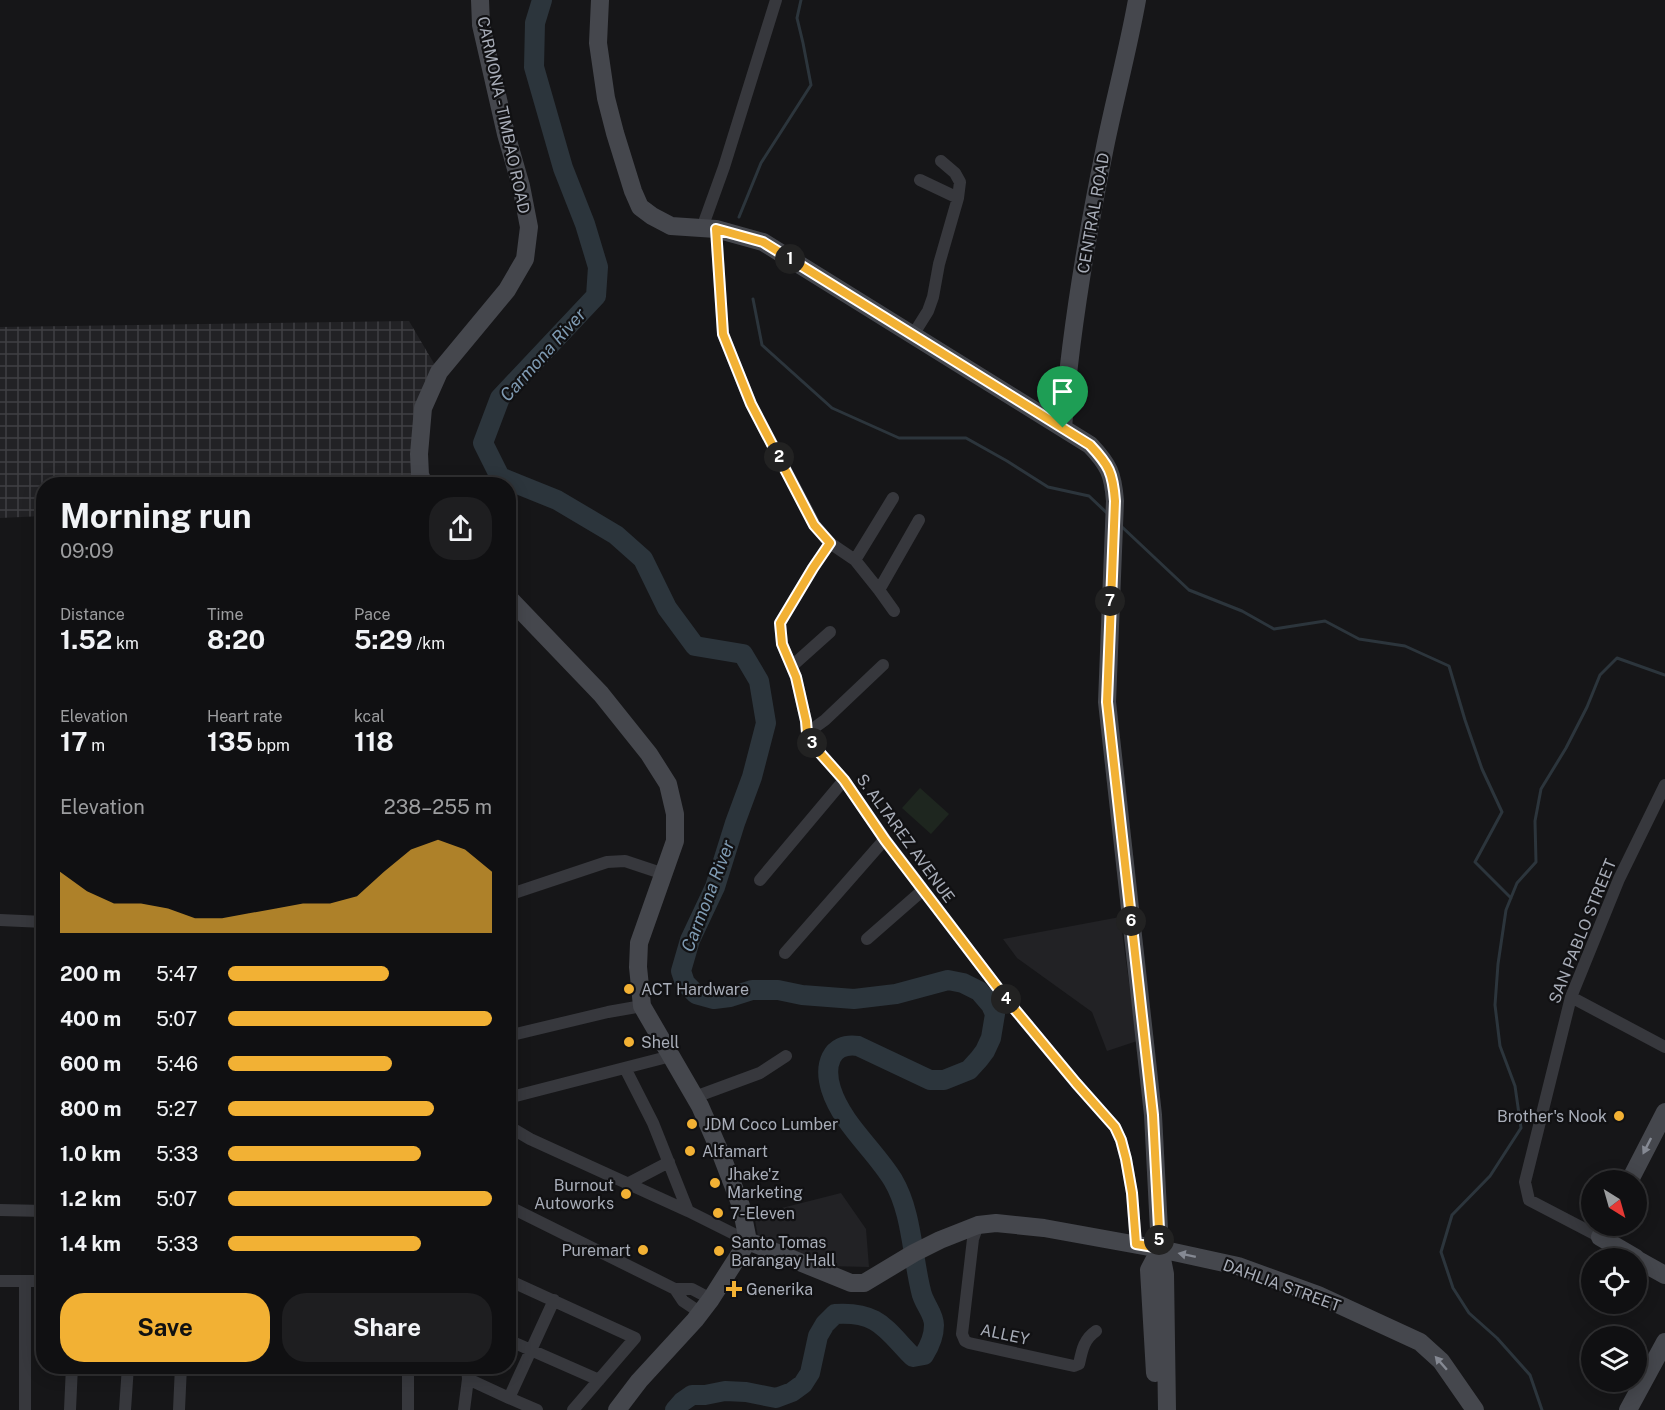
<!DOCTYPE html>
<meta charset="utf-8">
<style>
:root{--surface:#101012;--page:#1e1e20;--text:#f1f3f6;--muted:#9c9d9f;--line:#303032;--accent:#f2b134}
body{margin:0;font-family:"Public Sans",sans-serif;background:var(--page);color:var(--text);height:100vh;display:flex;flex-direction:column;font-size:22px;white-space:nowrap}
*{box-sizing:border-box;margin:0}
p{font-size:20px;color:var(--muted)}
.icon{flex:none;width:33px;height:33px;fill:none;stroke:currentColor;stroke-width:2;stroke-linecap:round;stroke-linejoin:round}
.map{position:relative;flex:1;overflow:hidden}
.sheet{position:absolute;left:36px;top:477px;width:480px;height:897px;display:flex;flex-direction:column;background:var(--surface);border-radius:24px;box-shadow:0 3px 15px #0003,0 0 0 2px var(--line)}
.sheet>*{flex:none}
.needle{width:39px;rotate:143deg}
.buttons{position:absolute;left:1581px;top:1170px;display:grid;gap:12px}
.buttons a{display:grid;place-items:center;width:66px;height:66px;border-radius:50%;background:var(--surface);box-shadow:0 3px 15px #0003,0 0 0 2px var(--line);font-size:30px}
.pin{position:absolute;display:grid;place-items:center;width:51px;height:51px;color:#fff;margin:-62px -26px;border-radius:50% 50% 50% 0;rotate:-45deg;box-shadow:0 0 6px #0007}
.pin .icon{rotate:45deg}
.km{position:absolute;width:30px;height:30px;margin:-15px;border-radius:50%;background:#222;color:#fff;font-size:16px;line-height:30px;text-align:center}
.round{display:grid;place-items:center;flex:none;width:63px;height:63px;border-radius:24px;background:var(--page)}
.head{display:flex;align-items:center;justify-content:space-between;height:102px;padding:0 24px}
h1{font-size:33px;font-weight:700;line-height:45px}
.metrics{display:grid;grid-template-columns:repeat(3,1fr);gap:9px;height:102px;padding:6px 24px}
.metrics div{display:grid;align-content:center}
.metrics b{font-size:26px;font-weight:700}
.metrics small{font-size:16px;font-weight:400}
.metrics p{font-size:16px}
.chart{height:168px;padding:12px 24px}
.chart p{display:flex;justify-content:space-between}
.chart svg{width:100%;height:108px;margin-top:6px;fill:var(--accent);opacity:.7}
.cta{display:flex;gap:12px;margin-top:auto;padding:12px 24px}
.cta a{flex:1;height:69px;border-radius:24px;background:var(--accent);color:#111;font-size:24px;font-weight:700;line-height:69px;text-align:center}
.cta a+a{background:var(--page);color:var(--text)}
ul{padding:0 24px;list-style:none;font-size:20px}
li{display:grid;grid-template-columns:96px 72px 1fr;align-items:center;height:45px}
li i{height:15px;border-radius:8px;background:var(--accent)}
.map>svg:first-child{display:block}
.built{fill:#222225}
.industrial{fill:url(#industrial-grid)}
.green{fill:#1e261f}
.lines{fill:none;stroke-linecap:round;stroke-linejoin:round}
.stream{stroke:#2c353c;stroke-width:3}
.river{stroke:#2c353c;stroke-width:20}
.street{stroke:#37383d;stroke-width:12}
.secondary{stroke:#45474d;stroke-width:18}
.oneway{fill:#858993}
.route-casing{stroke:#fff;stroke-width:12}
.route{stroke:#f2b134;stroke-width:8}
.poi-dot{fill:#f2b134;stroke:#111113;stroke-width:2}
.labels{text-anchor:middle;stroke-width:4.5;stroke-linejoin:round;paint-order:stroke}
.street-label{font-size:16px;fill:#a8adb8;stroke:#111113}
.poi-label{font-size:16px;fill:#a8adb8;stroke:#111113;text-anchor:start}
.water-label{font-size:18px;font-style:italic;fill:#7f9bb3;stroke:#111113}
</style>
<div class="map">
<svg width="1665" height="1410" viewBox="0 0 1665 1410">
<defs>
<pattern id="industrial-grid" width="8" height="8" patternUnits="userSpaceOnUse" patternTransform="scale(1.5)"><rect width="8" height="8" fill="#222225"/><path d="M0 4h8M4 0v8" fill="none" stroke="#3f3f43"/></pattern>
</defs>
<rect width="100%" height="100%" fill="#161618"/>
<!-- built -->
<path class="built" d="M 1120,917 L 1137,1041 L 1107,1051 L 1092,1012 L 1017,958 L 1003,939 Z
M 841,1193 L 866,1229 L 869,1267 L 826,1266 L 759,1242 L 754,1215 Z"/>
<!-- industrial -->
<path class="industrial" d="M 409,321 L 439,372 L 423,408 L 424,484 L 44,484 L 43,516 L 0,518 L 0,327 Z"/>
<!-- green -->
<path class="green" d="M 920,788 L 949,814 L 931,834 L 902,808 Z"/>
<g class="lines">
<!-- stream -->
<path class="stream" d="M 739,217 L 761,163 L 811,85 L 803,43 L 797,18 L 801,0
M 753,299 L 762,345 L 832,408 L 899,438 L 966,438 L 1007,461 L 1048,487 L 1089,496 L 1108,514
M 1121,526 L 1189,590 L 1242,611 L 1274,629 L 1325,621 L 1359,639 L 1405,646 L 1449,666 L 1465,720 L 1482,769 L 1502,812 L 1475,862 L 1511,898
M 1542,1410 L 1530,1375 L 1497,1338 L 1469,1313 L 1453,1288 L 1441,1252 L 1452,1215 L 1490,1176 L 1521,1128 L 1515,1086 L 1500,1046 L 1495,1005 L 1498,964 L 1506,910 L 1517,883 L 1536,862 L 1535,821 L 1541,789 L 1566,748 L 1587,707 L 1600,675 L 1617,658 L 1665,675"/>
<!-- river -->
<path class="river" d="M 542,0 L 535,23 L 534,67 L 563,168 L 585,224 L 598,267 L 596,296 L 500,398 L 483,443 L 500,477 L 557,500 L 616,535 L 643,559 L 667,608 L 695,646 L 743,654 L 759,681 L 766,723 L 752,777 L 735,823 L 715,887 L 690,940 L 681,971 L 685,983 L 696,994 L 714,999 L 730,997 L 752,990 L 778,990 L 802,995 L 854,999 L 896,994 L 948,980 L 963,983 L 979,991 L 991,1005 L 995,1014 L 991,1038 L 985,1051 L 979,1059 L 969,1070 L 944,1080 L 930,1080 L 858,1046 C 830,1042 824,1066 831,1089 C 842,1124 874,1149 893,1180 C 912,1212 912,1255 921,1291 C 923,1303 934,1313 934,1325 C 934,1336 929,1347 924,1355 L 913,1357 C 886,1330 879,1311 835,1314 L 825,1324 L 818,1336 L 810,1373 L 803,1384 L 792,1392 L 776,1398 L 746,1392 L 725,1391 L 705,1395 L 692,1395 L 682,1402 L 675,1410"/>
<!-- street -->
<path class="street" d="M 920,180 L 958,198
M 702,228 L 724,167 L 776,0
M 716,229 L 723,334 L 751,404 L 815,525 L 830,543 L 813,568 L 780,623 L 782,644 L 796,677 L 806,721 L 807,733 L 812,744 L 844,780 L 885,839 L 1007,1000 L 1076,1083 L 1115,1127 L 1121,1140 L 1126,1159 L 1132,1193 L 1136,1244
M 913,335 L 928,311 L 933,297 L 939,264 L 958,198 L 960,182 L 955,173 L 941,161
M 830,543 L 855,560 L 879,590 L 894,611
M 855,560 L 893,498
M 879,590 L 919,520
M 792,666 L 830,632
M 807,733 L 825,720 L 883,665
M 760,880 L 844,780
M 508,895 L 607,862 L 625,861 L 664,874
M 0,920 L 44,922
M 867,939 L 923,890
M 785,953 L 885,839
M 1571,997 L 1665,1047
M 508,1036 L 608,1012 L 642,1006
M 625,1068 L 653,1123 L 688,1211
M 695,1097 L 760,1073 L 786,1056
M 508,1098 L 671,1056
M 508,1126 L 530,1139 L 688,1211 L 748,1241
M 627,1184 L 669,1162
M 508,1206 L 675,1289 L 692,1289 L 711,1299
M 0,1210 L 44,1211
M 978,1225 L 973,1239 L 962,1334 L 965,1341 L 969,1343 L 1074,1366 L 1079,1364 C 1082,1350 1084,1339 1096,1331
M 1600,1237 L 1529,1200 L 1525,1182 L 1571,997 L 1619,879 L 1665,785
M 508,1280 L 635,1338 L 573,1410
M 0,1281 L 44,1281
M 25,1281 L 25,1410
M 675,1289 L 683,1301 L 701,1313
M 508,1340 L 599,1380
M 288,1366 L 408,1370 L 408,1410
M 468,1379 L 509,1398
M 70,1410 L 72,1366
M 125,1410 L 128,1366
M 179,1410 L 181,1366
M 464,1410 L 468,1379 L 467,1366
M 537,1410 L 509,1398 L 554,1300"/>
<!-- secondary -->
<path class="secondary" d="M 600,0 L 598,43 L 606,98 L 615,133 L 633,191 L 640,207 L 652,216 L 671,226 L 716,229 L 763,242 L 1090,445 C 1109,465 1113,474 1115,501 L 1107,702 L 1153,1115 L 1160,1249 L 1165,1274 L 1167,1410
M 1063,428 C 1070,334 1086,240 1105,147 C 1115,98 1128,50 1137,0
M 424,484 L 420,475 L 419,454 L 423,408 L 439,372 L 507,290 L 525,259 L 529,227 L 521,186 L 506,134 L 481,25 L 480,0
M 508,597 L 601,694 L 649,754 L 668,784 L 675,814 L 675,841 L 639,943 L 638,967 L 642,1006 L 700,1106 L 721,1154 L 741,1206 L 748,1241
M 1630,1180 L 1665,1112
M 1606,1226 L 1600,1237 L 1636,1258
M 748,1241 L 851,1283 L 864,1283 L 914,1253 L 940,1240 L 978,1225 L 996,1223 L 1044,1228 L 1160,1249 L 1238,1266 L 1318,1295 L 1420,1342 L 1441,1361 L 1475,1410
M 1636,1259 L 1665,1275
M 1155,1373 L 1149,1270 L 1160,1249
M 617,1410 L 639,1381 L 695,1320 L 711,1299 L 748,1241
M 1628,1410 L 1665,1342"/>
</g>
<!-- one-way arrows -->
<defs><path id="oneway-solid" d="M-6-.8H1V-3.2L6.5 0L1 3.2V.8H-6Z" transform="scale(1.5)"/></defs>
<g class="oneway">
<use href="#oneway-solid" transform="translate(1647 1146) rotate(117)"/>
<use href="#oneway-solid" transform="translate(1187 1255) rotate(-168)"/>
<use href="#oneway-solid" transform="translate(1441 1363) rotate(-131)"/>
</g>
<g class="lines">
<defs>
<path id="route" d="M 716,229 L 763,242 L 1090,445 C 1109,465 1113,473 1115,501 L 1107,702 L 1153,1115 L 1160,1248 L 1136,1244 L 1132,1193 L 1126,1159 L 1121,1140 L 1115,1127 L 1076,1083 L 1007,1000 L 885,840 L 844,780 L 812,744 L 807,733 L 806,721 L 796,677 L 782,644 L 780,623 L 813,568 L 830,543 L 814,525 L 751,404 L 723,334 Z"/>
</defs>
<!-- route casing -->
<use href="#route" class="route-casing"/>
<!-- route -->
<use href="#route" class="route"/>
</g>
<!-- markers -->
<g class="poi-dot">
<circle cx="629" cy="989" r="6"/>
<circle cx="629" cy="1042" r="6"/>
<circle cx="1619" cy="1116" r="6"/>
<circle cx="692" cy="1124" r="6"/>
<circle cx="690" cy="1151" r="6"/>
<circle cx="715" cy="1183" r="6"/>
<circle cx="626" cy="1194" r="6"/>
<circle cx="718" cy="1213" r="6"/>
<circle cx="643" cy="1250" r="6"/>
<circle cx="719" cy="1251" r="6"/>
<path d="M731 1280h6v6h6v6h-6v6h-6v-6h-6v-6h6z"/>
</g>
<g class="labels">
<!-- street labels -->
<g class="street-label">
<text transform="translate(504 115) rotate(78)" y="6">CARMONA - TIMBAO ROAD</text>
<text transform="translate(1093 213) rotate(-80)" y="6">CENTRAL ROAD</text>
<text transform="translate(906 838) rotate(54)" y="6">S. ALTAREZ AVENUE</text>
<text transform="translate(1582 931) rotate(-68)" y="6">SAN PABLO STREET</text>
<text transform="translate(1282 1285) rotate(20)" y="6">DAHLIA STREET</text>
<text transform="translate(1005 1334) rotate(12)" y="6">ALLEY</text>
</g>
<!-- poi labels -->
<g class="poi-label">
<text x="641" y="995">ACT Hardware</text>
<text x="641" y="1048">Shell</text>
<text x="1607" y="1122" text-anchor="end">Brother's Nook</text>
<text x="704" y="1130">JDM Coco Lumber</text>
<text x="702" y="1157">Alfamart</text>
<text x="727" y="1180">Jhake'z<tspan x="727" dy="18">Marketing</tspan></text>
<text x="614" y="1191" text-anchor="end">Burnout<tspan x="614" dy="18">Autoworks</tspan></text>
<text x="730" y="1219">7-Eleven</text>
<text x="731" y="1248">Santo Tomas<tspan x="731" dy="18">Barangay Hall</tspan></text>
<text x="631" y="1256" text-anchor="end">Puremart</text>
<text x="746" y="1295">Generika</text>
</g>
<!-- water labels -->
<g class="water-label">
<text transform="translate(543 355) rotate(-48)" y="6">Carmona River</text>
<text transform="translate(708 896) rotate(-69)" y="6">Carmona River</text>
</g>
</g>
</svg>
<div class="buttons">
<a><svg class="needle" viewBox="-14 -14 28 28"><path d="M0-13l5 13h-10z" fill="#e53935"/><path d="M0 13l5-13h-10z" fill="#9c9d9f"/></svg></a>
<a><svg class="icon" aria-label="locate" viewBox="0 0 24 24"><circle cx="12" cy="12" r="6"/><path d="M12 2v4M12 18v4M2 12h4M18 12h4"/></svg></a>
<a><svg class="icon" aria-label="layers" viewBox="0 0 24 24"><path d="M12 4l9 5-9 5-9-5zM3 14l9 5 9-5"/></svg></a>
</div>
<div class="pin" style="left:1063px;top:428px;background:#1e9e55"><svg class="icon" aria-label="arrive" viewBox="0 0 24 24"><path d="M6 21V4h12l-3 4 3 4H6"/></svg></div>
<b class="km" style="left:790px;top:259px">1</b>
<b class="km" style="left:779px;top:457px">2</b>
<b class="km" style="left:812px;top:743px">3</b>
<b class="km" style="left:1006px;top:999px">4</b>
<b class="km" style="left:1159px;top:1240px">5</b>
<b class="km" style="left:1131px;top:921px">6</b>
<b class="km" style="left:1110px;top:601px">7</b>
<section class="sheet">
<div class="head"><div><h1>Morning run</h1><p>09:09</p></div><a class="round"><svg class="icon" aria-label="share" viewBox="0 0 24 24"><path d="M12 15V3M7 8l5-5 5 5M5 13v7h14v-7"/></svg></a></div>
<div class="metrics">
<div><p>Distance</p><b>1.52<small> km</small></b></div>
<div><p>Time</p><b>8:20</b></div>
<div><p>Pace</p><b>5:29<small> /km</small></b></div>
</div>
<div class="metrics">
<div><p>Elevation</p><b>17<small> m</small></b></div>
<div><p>Heart rate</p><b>135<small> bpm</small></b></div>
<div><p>kcal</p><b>118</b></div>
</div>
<div class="chart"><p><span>Elevation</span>238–255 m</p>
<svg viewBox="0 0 160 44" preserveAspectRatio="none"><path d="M0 44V19L10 27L20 32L30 32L40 34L50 38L60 38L70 36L80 34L90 32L100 32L110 29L120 19L130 10L140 6L150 10L160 19V44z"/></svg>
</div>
<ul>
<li><b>200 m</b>5:47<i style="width:61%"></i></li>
<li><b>400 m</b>5:07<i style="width:100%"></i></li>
<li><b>600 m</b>5:46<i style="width:62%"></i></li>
<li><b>800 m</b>5:27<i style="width:78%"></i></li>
<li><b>1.0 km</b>5:33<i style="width:73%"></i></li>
<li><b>1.2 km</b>5:07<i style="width:100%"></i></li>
<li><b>1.4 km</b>5:33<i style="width:73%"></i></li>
</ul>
<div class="cta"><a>Save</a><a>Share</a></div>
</section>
</div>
